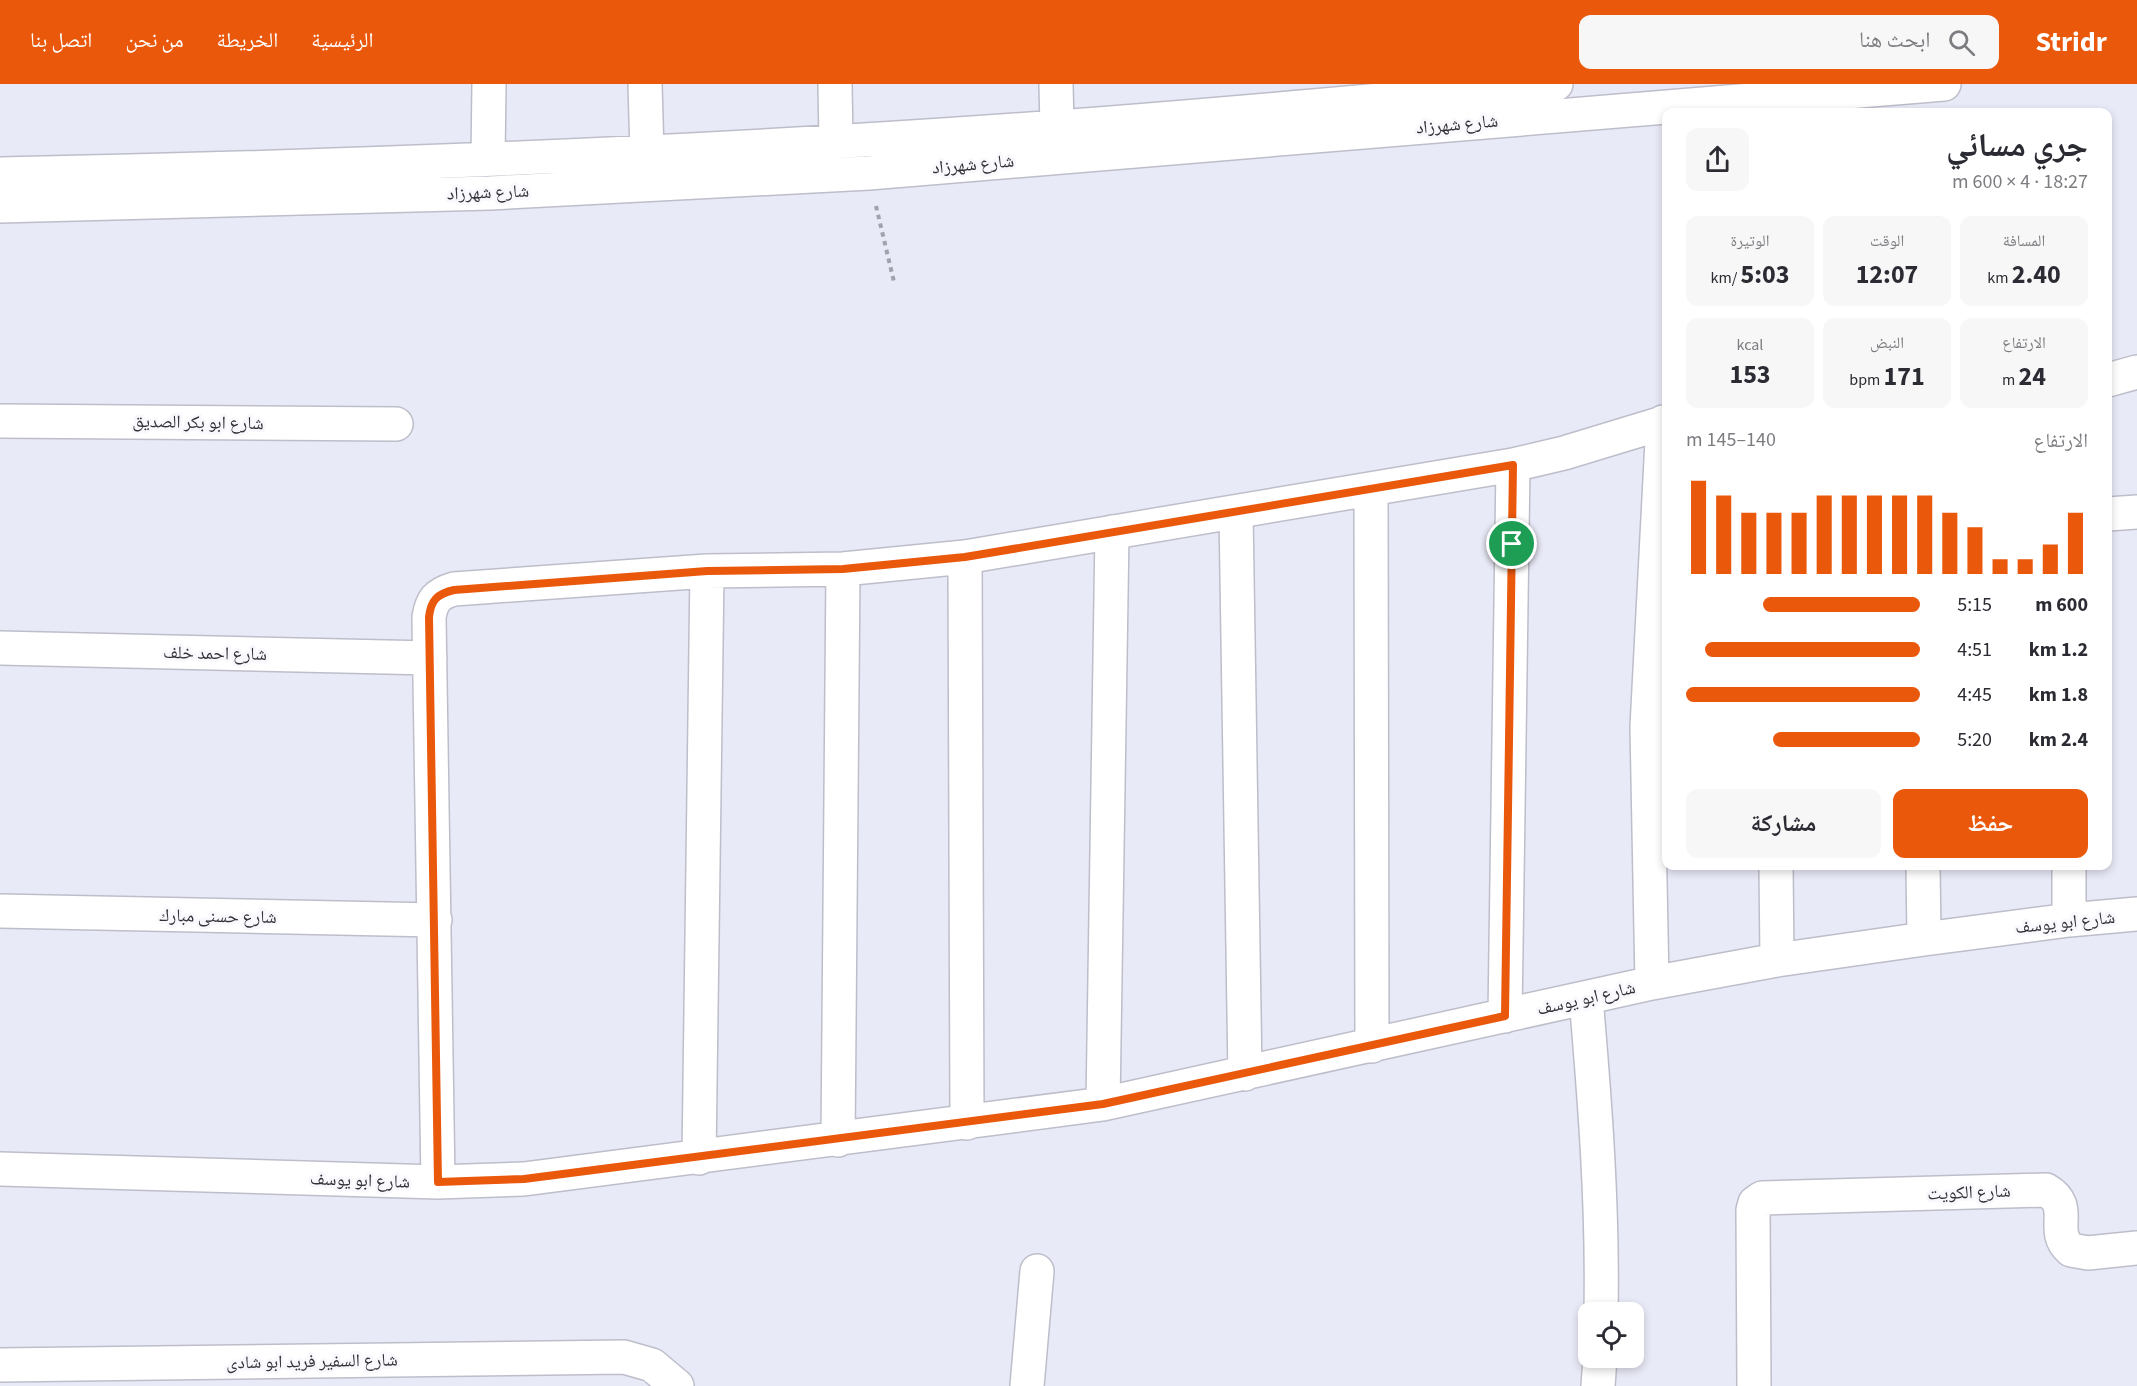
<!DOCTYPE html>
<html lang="ar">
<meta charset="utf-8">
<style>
:root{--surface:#fff;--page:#f7f7f7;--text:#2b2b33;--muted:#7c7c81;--accent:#ea580c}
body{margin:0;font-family:"Source Sans 3","Noto Naskh Arabic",sans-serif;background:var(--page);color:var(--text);direction:rtl;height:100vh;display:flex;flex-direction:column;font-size:22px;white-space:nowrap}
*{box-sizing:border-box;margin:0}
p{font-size:20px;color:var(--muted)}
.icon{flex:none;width:33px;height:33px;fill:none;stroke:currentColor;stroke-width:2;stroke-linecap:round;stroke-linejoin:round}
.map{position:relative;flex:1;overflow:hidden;direction:ltr}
.side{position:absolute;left:1662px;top:24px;width:450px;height:762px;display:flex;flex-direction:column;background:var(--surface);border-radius:12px;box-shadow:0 3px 9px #0003;direction:rtl}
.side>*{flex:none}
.buttons{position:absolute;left:1578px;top:1218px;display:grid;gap:12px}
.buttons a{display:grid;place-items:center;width:66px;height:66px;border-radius:12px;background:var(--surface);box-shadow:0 3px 9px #0003;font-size:30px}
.pin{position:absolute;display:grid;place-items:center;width:51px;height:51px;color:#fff;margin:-26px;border:3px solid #fff;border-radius:50%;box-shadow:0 2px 6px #0007}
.round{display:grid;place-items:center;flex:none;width:63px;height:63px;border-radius:12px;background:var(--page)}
.headline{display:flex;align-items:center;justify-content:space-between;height:102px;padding:0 24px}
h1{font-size:33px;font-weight:700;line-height:45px}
.figures{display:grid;grid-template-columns:repeat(3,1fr);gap:9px;height:102px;padding:6px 24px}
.figures div{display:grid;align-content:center;border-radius:12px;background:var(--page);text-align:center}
.figures b{font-size:26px;font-weight:700}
.figures small{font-size:16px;font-weight:400}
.figures p{font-size:16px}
.chart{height:168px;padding:12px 24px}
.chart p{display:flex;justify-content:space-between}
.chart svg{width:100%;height:108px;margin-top:6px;stroke:var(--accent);stroke-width:6}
.action{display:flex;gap:12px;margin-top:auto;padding:12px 24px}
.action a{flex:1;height:69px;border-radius:12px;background:var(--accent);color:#fff;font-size:24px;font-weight:700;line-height:69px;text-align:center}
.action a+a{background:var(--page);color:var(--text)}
ul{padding:0 24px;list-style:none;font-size:20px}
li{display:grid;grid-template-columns:96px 72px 1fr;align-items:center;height:45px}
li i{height:15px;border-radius:8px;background:var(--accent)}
header{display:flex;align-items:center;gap:36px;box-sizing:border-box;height:84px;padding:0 30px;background:var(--accent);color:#fff}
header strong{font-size:28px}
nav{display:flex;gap:33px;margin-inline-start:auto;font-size:21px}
.search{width:420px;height:54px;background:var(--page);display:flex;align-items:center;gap:15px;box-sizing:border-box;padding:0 21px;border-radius:12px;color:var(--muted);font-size:22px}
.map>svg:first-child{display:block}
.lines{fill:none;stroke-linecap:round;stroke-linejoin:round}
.minor-casing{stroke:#bdbeca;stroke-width:36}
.path{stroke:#a2a2ac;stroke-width:4;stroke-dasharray:4.5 4.5;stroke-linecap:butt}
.minor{stroke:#fff;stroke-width:33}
.route-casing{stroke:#fff;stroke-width:12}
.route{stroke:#ea580c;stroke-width:8}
.labels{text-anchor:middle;stroke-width:6;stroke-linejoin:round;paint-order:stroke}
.street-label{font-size:18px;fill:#323237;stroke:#f8f8fd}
</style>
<header>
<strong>Stridr</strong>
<div class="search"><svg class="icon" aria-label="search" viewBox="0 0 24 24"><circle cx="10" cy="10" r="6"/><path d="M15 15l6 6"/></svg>ابحث هنا</div>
<nav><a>الرئيسية</a><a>الخريطة</a><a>من نحن</a><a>اتصل بنا</a></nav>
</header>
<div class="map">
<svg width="2137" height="1302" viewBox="0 0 2137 1302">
<rect width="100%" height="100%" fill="#e9eaf7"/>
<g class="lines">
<defs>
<path id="minor" d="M 645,0 L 647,69
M 835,0 L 836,57
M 1056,0 L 1057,43
M 488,75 L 489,0
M 0,90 C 353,83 705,69 1057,43 C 1223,31 1390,15 1556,0
M 0,122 L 490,109 L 869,89 L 1944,0
M 2108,296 L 2137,288
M 0,337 L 396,340
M 1371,406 L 1372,962
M 1236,429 L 1245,990
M 2108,430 L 2137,428
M 965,473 L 967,1039
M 0,564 L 430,574
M 1776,782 L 1777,876
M 1923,782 L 1924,855
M 0,827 L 435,836
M 2069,836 L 2069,782
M 1652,899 L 1647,643 L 1663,338
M 1586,914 C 1595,1019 1603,1123 1601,1228
M 1505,932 L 1513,381
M 1103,1020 L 1112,448
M 838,1056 L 843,485
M 699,1074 L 707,487
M 0,1085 L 438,1098 L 524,1095 L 1103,1020 L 1652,899 L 1777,876 L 1924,855 L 2069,836 L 2137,830
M 438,1098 L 429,533 C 432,516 437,510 454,505 L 707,487 L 843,485 L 965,473 L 1513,381 L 1564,369 L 1666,338
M 0,1281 L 624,1273 L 652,1281 L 677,1302
M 1027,1302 L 1037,1187
M 1598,1302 L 1600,1274
M 1754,1302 L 1753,1126 L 1755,1119 L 1762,1114 L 2046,1106 C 2076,1123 2048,1146 2071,1166 L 2088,1169 L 2137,1164"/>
</defs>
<!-- minor casing -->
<use href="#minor" class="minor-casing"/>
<!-- path -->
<path class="path" d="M 876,122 L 894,198"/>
<!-- minor -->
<use href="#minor" class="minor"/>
</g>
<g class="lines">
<defs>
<path id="route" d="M 1513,381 L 1505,932 L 1103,1020 L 524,1095 L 438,1098 L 429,533 C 431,516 437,510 454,506 L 707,487 L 843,485 L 965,473 Z"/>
</defs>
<!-- route casing -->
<use href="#route" class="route-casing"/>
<!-- route -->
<use href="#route" class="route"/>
</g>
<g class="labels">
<!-- street labels -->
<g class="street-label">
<text transform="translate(1457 40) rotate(-5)" y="6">شارع شهرزاد</text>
<text transform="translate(973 80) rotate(-5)" y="6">شارع شهرزاد</text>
<text transform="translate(488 108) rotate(-2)" y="6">شارع شهرزاد</text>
<text transform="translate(198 338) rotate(1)" y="6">شارع ابو بكر الصديق</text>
<text transform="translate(215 569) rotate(1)" y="6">شارع احمد خلف</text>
<text transform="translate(218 832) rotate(1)" y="6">شارع حسنى مبارك</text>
<text transform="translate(2065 838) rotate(-6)" y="6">شارع ابو يوسف</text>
<text transform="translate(1586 914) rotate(-13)" y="6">شارع ابو يوسف</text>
<text transform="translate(360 1096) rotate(2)" y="6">شارع ابو يوسف</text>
<text transform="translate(1969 1108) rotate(-2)" y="6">شارع الكويت</text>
<text transform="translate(312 1277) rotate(-1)" y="6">شارع السفير فريد ابو شادى</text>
</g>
</g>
</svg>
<div class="buttons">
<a><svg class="icon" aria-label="locate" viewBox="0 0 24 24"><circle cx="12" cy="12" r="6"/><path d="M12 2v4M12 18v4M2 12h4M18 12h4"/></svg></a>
</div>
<div class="pin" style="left:1512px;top:460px;background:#1e9e55"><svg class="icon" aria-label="arrive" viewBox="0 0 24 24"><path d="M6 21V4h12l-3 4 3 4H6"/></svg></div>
<section class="side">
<div class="headline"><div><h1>جري مسائي</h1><p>18:27 · 4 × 600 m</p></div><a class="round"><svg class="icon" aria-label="share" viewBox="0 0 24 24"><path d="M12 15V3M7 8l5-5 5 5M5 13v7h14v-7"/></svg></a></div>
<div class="figures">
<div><p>المسافة</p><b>2.40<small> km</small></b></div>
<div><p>الوقت</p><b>12:07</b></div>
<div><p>الوتيرة</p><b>5:03<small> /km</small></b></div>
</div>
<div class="figures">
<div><p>الارتفاع</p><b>24<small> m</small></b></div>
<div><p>النبض</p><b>171<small> bpm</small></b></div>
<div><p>kcal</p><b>153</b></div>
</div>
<div class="chart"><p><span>الارتفاع</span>140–145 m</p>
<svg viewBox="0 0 160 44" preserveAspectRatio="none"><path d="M5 44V6M15 44V12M25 44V19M35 44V19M45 44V19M55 44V12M65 44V12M75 44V12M85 44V12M95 44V12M105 44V19M115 44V25M125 44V38M135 44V38M145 44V32M155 44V19"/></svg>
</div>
<ul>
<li><b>600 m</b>5:15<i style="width:67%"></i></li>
<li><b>1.2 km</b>4:51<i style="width:92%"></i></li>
<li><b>1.8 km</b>4:45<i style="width:100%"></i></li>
<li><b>2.4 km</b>5:20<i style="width:63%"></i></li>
</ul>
<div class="action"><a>حفظ</a><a>مشاركة</a></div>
</section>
</div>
